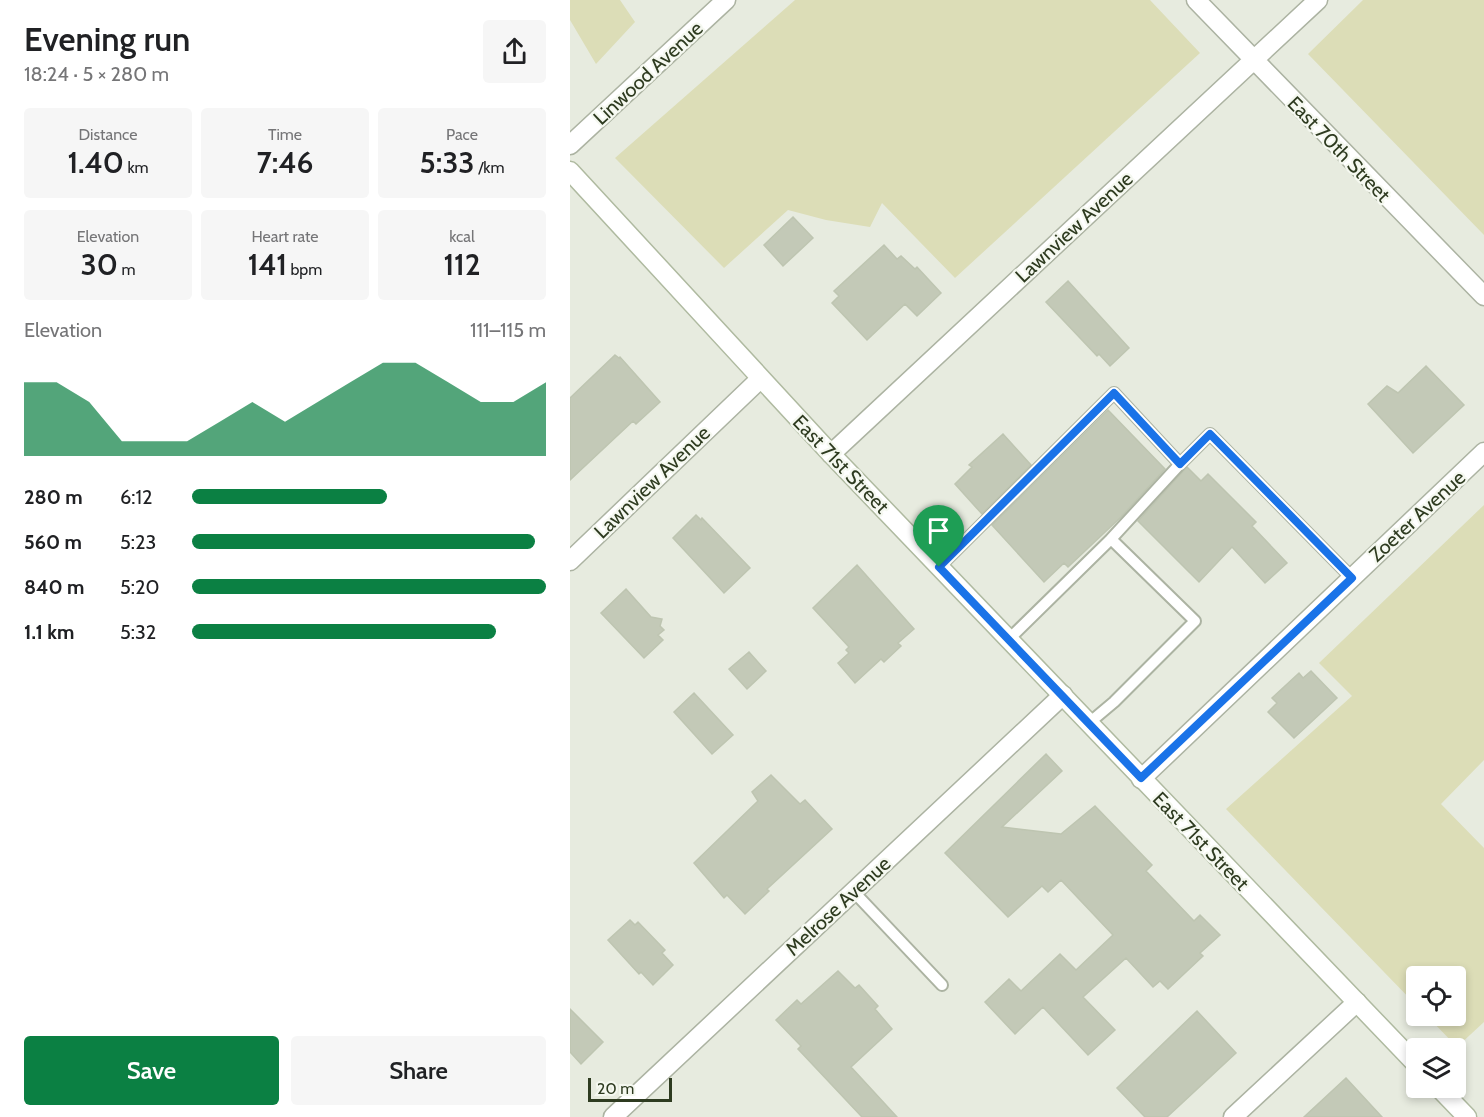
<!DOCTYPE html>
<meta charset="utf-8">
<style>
:root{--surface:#fff;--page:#f6f6f6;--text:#202124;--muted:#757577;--accent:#0b8043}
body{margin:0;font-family:Cabin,sans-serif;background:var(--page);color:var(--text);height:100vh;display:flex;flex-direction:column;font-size:22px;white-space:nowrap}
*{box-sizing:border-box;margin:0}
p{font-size:20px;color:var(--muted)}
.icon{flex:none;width:33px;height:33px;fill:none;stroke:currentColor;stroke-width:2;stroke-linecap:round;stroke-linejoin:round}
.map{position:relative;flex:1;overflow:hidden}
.details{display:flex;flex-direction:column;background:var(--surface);width:570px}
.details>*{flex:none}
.buttons{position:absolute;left:836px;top:966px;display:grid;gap:12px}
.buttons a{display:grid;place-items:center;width:60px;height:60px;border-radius:6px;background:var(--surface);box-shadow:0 3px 9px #0003;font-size:30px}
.scale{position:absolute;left:18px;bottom:15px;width:84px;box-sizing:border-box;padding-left:6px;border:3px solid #2e3b20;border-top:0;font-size:16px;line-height:21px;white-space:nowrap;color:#2e3b20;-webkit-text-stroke:4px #f5f8f0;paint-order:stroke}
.pin{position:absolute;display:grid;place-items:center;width:51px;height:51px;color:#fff;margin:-62px -26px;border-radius:50% 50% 50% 0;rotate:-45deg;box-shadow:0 0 6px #0007}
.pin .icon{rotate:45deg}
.round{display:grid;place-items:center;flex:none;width:63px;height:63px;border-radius:6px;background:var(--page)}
.overview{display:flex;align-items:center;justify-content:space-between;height:102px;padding:0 24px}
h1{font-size:33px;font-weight:600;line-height:45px}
.stats{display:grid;grid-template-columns:repeat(3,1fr);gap:9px;height:102px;padding:6px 24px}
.stats div{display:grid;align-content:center;border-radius:6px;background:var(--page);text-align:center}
.stats b{font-size:30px;font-weight:600}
.stats small{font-size:16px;font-weight:400}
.stats p{font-size:16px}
.chart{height:168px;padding:12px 24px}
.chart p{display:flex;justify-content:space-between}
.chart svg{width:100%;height:108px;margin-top:6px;fill:var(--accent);opacity:.7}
.action{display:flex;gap:12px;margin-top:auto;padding:12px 24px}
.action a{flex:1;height:69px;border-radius:6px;background:var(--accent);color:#fff;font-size:24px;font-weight:600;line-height:69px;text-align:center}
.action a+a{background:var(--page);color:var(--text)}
ul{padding:0 24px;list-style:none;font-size:20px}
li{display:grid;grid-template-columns:96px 72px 1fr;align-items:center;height:45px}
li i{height:15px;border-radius:8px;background:var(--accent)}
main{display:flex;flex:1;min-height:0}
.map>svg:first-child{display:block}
.green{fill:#dcddb7}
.building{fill:#c3c9b7;stroke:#bec5b1;stroke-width:1.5}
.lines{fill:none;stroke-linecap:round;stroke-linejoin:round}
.lane-casing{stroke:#acb3a2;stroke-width:14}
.street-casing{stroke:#acb3a2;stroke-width:21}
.secondary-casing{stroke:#afbaa0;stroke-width:21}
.lane{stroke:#fff;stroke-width:10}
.street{stroke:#fff;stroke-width:18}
.secondary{stroke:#fff;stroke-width:18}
.route-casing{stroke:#fff;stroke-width:12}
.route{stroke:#1a73e8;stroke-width:8}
.labels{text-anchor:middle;stroke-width:4.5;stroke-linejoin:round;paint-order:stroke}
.street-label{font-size:20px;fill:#2e3b20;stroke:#f5f8f0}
</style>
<main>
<section class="details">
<div class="overview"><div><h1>Evening run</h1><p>18:24 · 5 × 280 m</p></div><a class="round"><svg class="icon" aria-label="share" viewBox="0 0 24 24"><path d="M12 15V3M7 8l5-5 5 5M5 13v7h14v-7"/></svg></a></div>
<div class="stats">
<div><p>Distance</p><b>1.40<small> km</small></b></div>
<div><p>Time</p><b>7:46</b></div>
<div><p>Pace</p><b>5:33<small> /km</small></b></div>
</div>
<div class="stats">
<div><p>Elevation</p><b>30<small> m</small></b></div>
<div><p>Heart rate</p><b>141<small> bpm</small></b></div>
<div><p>kcal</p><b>112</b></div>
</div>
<div class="chart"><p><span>Elevation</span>111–115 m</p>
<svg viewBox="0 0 160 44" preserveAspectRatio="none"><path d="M0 44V14L10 14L20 22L30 38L40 38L50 38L60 30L70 22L80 30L90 22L100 14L110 6L120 6L130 14L140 22L150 22L160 14V44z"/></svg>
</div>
<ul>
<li><b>280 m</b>6:12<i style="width:55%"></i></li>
<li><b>560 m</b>5:23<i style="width:97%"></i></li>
<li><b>840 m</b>5:20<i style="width:100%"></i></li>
<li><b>1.1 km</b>5:32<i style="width:86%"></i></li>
</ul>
<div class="action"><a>Save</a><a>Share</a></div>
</section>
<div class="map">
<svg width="914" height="1117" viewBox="0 0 914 1117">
<rect width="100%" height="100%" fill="#e7ebdf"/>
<!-- green -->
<path class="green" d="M 0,0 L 50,0 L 65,22 L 26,64 L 0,20 Z
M 225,0 L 580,0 L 630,53 L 385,278 L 312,203 L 300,227 L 256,220 L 218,210 L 154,268 L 45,158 Z
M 793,0 L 914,0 L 914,235 L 738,54 Z
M 914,505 L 914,760 L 871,804 L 914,848 L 914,1022 L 887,1047 L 857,1016 L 885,1016 L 885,976 L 846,976 L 846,1005 L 656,809 L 782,696 L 749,663 Z"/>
<!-- building -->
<path class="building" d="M 223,217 L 243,238 L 213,266 L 194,245 Z
M 314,245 L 327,259 L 331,256 L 345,269 L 347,267 L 371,293 L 347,316 L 335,304 L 297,340 L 262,303 L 269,296 L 264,291 Z
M 498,281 L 559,348 L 540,366 L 529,354 L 527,356 L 476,302 Z
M 45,355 L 49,358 L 50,357 L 90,402 L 66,424 L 63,421 L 0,480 L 0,398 Z
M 856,366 L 894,405 L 843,453 L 798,404 L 817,386 L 828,393 Z
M 538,410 L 595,469 L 551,517 L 498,567 L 494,563 L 474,582 L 422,525 Z
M 433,434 L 461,465 L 412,514 L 385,484 L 402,467 L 399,465 Z
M 617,467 L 631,481 L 638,474 L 686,522 L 682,526 L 717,563 L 695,583 L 662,547 L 629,582 L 568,521 Z
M 126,515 L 131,520 L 132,518 L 180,568 L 154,593 L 103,538 Z
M 287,565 L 344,629 L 328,643 L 331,646 L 314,662 L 311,659 L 285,683 L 268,663 L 279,653 L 276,650 L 279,647 L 243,608 Z
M 56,589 L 81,617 L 92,619 L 90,626 L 94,630 L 88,635 L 93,640 L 74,658 L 31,613 Z
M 179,652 L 196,671 L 177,689 L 159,669 Z
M 741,671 L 767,698 L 724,738 L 698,712 L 707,703 L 702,698 L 729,673 L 733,678 Z
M 124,693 L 163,735 L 142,754 L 104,712 Z
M 476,754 L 492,771 L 432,827 L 491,834 L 525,806 L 582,865 L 576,871 L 624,921 L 630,915 L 650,935 L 630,953 L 633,956 L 598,989 L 590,981 L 583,987 L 556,958 L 513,997 L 545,1030 L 518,1055 L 473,1007 L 445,1034 L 415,1002 L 439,979 L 451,991 L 490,954 L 506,970 L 543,935 L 491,880 L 478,892 L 472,886 L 438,917 L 375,853 Z
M 201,775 L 230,804 L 235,800 L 262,829 L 197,889 L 199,891 L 175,914 L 157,895 L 154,898 L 124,863 L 188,801 L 182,792 Z
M 60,920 L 65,925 L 68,922 L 95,950 L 92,953 L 103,965 L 83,985 L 71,972 L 69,974 L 38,940 Z
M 268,971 L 285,988 L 289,985 L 308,1006 L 305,1009 L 322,1029 L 281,1067 L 327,1117 L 292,1117 L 228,1049 L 231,1046 L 206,1020 L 227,1000 L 231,1004 Z
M 0,1009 L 33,1042 L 11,1064 L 0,1052 Z
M 627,1011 L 666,1053 L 597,1117 L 575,1117 L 547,1088 Z
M 776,1078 L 812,1117 L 734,1117 Z"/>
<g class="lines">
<defs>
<path id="lane" d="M 610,464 L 640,434 L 782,578
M 369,567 L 544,393 L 610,464 L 541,539
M 439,639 L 541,539 L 625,621 L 544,702 L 519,723
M 283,891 L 372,985"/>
<path id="street" d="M 626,0 L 914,296
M 0,145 L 156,0
M 261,454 L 748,0
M 0,561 L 190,379
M 571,779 L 914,452
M 43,1117 L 493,695
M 663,1117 L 787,1002"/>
<path id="secondary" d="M 0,171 L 261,454 L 846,1064
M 869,1088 L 897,1117"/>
</defs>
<!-- lane casing -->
<use href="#lane" class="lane-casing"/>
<!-- street casing -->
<use href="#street" class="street-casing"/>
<!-- secondary casing -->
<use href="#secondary" class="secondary-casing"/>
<!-- lane -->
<use href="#lane" class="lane"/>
<!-- street -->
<use href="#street" class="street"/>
<!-- secondary -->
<use href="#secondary" class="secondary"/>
</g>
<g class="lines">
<defs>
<path id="route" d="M 544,393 L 610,464 L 640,434 L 782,578 L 571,778 L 369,567 Z"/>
</defs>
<!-- route casing -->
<use href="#route" class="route-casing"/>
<!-- route -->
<use href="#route" class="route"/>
</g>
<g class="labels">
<!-- street labels -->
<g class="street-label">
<text transform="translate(78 73) rotate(-43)" y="7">Linwood Avenue</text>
<text transform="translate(769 149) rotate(46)" y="7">East 70th Street</text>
<text transform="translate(504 227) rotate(-43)" y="7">Lawnview Avenue</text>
<text transform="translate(271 464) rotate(46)" y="7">East 71st Street</text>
<text transform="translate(82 482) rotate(-44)" y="7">Lawnview Avenue</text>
<text transform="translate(847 516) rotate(-43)" y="7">Zoeter Avenue</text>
<text transform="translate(631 841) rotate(46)" y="7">East 71st Street</text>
<text transform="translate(268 906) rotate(-43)" y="7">Melrose Avenue</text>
</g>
</g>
</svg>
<div class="buttons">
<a><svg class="icon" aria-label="locate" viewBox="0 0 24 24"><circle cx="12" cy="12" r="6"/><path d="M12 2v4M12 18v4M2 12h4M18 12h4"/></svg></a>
<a><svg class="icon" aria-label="layers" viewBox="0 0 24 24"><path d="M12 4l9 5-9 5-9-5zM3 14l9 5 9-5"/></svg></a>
</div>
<div class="scale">20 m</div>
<div class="pin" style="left:369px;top:567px;background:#1e9e55"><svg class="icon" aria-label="arrive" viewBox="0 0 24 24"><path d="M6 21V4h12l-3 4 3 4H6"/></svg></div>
</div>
</main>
